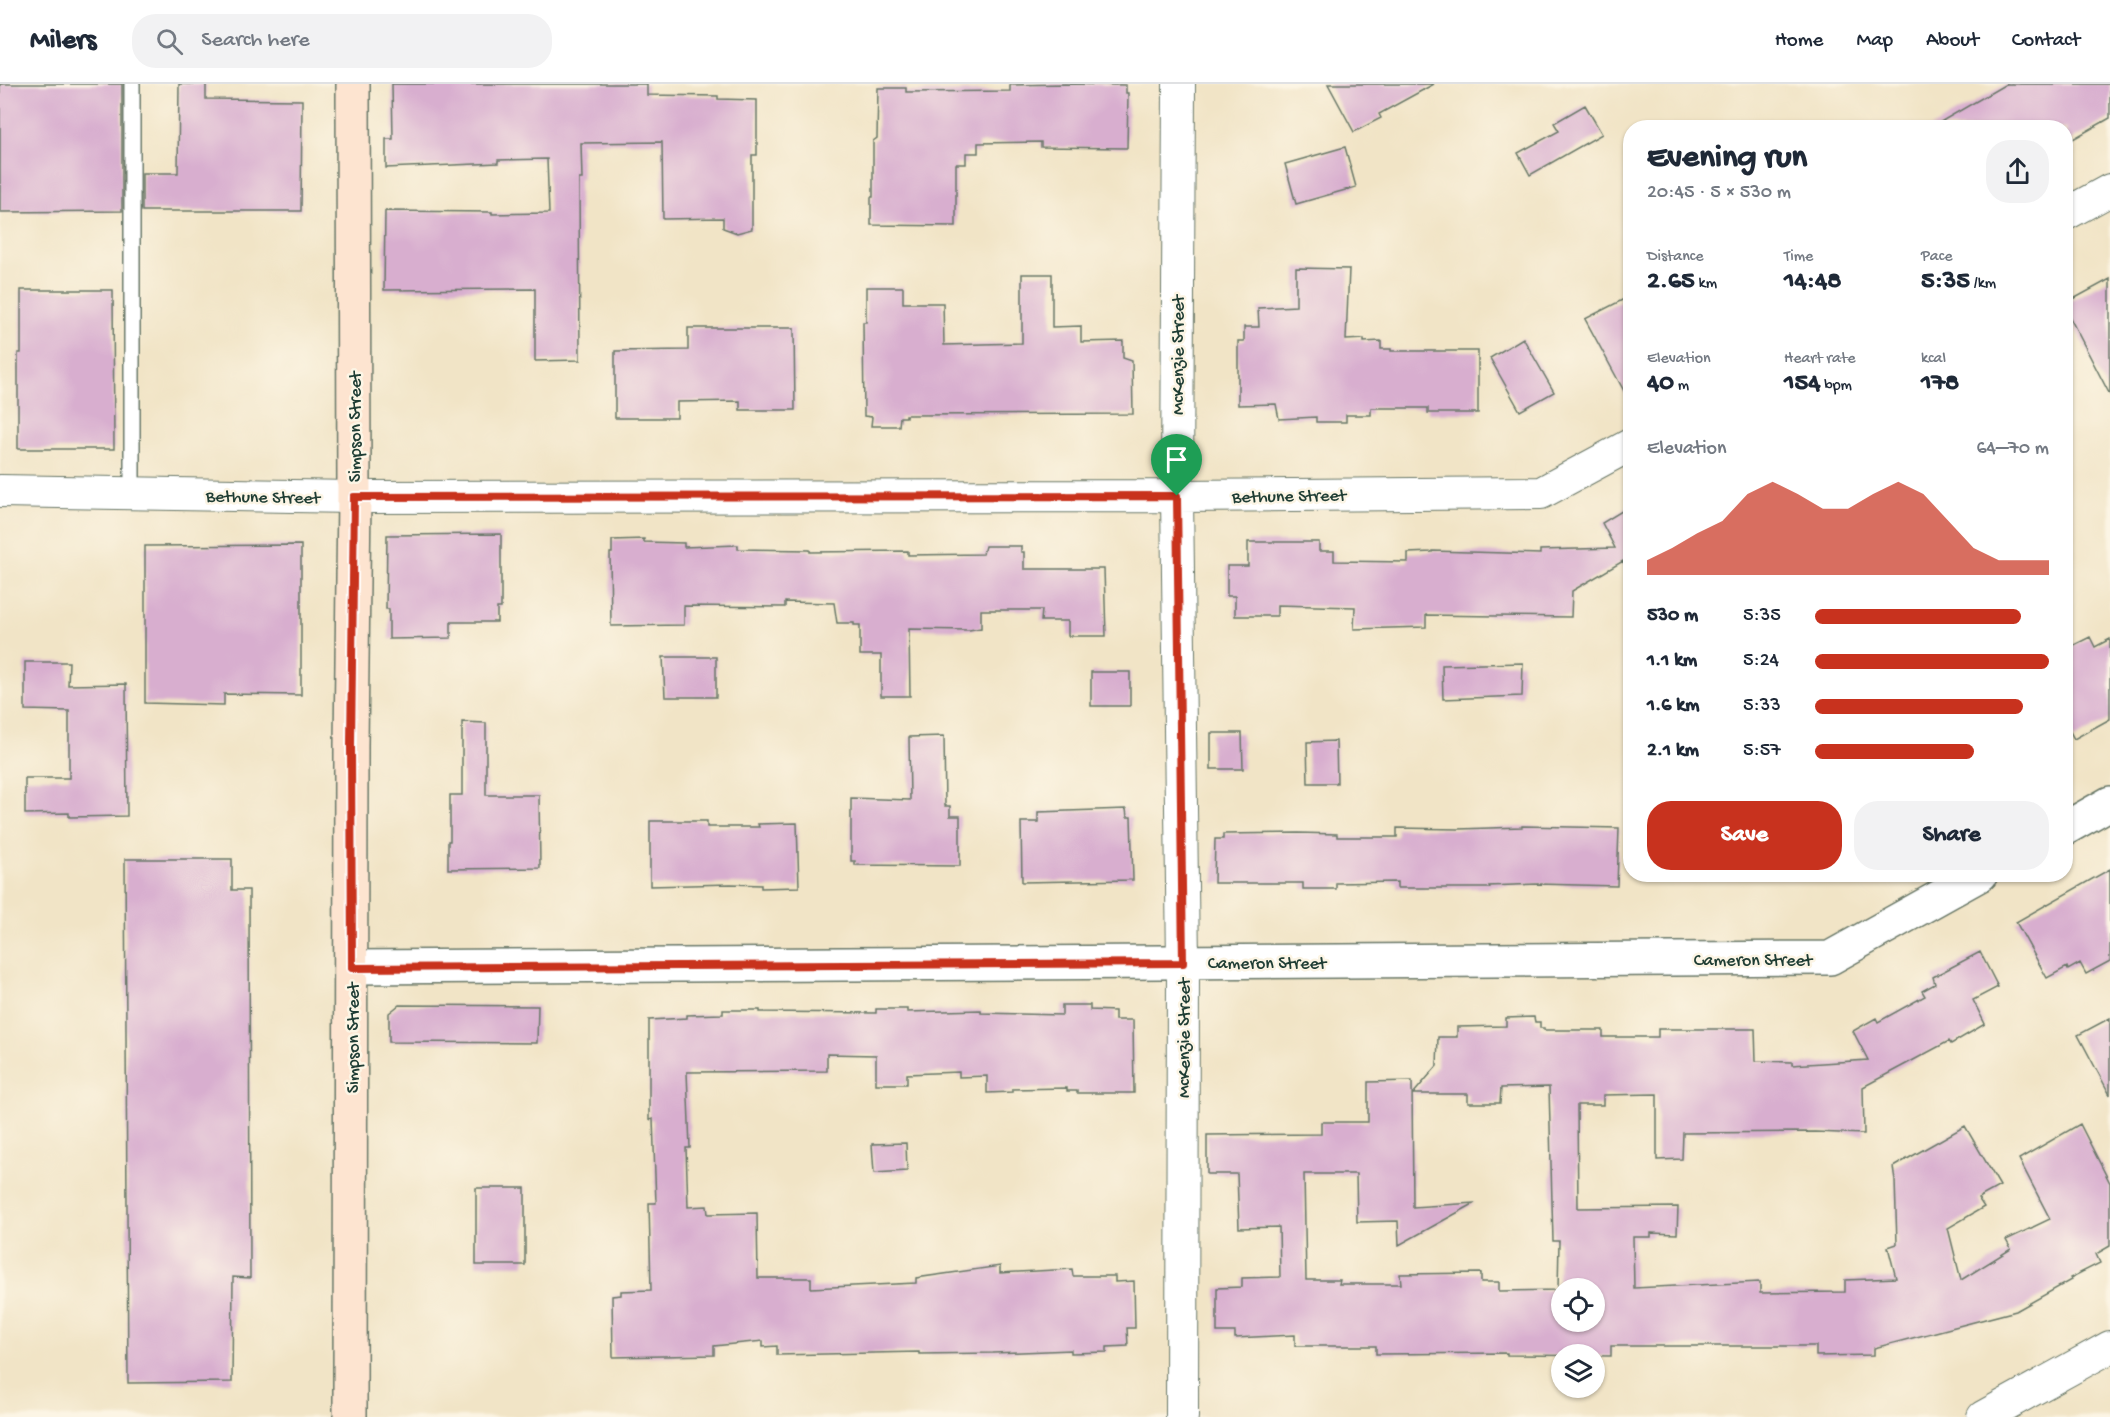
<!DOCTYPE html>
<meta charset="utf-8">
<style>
:root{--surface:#fff;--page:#f2f2f3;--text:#1f2937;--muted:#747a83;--line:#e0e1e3;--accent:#c8321e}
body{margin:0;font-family:"Gochi Hand",sans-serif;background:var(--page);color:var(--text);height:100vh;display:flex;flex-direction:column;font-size:22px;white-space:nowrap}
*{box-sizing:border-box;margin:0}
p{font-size:20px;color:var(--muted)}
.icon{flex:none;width:33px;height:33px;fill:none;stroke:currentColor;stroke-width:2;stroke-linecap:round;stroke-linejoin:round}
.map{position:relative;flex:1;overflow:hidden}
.sheet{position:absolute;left:1623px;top:36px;width:450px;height:762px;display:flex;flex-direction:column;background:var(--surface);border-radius:24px;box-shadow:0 2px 4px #0004}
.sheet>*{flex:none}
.tools{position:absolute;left:1551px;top:1194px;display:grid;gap:12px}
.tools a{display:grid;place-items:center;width:54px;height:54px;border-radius:50%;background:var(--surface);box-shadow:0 2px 4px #0004;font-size:30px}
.pin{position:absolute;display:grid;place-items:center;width:51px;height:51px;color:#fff;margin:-62px -26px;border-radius:50% 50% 50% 0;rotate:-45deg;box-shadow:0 0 6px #0007}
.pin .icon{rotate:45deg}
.round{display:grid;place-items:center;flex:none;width:63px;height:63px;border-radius:24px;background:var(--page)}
.overview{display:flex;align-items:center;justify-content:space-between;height:102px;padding:0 24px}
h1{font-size:33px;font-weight:700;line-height:45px}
.figures{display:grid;grid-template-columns:repeat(3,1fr);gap:9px;height:102px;padding:6px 24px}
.figures div{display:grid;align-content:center}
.figures b{font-size:26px;font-weight:700}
.figures small{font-size:16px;font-weight:400}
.figures p{font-size:16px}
.chart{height:168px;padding:12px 24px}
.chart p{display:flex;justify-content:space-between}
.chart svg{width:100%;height:108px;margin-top:6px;fill:var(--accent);opacity:.7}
.button{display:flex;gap:12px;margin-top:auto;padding:12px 24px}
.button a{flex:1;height:69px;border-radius:24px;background:var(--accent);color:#fff;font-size:24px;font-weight:700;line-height:69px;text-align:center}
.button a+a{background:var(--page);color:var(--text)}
ul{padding:0 24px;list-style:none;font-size:20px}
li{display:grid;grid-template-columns:96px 72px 1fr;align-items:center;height:45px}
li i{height:15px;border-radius:8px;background:var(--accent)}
header{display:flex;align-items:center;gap:36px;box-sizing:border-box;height:84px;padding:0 30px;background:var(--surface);border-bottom:2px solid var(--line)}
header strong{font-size:28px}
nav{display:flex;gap:33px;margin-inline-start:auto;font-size:21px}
.search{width:420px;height:54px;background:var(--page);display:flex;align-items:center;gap:15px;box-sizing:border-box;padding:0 21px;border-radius:24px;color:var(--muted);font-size:22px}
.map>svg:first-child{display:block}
.building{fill:#d8aecf;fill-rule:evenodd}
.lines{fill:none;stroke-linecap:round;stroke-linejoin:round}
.service-casing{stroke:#687767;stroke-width:18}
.minor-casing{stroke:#687767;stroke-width:34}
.tertiary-casing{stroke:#687767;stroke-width:36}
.secondary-casing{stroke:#687767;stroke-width:36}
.service{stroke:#fff;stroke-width:15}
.minor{stroke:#fff;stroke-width:32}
.tertiary{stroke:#fff;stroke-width:33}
.secondary{stroke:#fde4d0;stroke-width:33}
.route-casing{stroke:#fff;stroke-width:12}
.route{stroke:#c8321e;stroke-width:8}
.labels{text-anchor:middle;stroke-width:5;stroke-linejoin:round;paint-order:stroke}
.street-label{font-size:18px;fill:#1f3d34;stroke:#fcf5e5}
</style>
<header>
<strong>Milers</strong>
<div class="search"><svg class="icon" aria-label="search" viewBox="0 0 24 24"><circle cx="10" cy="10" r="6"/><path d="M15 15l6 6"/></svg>Search here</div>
<nav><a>Home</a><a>Map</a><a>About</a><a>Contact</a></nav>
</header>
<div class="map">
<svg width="2110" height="1333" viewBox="0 0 2110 1333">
<rect width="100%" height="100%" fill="#fcf5e5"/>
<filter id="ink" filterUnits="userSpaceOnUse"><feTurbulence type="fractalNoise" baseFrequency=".0167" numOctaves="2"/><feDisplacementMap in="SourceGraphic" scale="12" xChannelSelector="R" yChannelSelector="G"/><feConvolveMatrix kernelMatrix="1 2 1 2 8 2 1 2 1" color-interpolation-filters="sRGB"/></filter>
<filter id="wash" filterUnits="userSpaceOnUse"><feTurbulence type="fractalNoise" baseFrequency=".008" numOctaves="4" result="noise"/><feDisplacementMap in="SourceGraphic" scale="24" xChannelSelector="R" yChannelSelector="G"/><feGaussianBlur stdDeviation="1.35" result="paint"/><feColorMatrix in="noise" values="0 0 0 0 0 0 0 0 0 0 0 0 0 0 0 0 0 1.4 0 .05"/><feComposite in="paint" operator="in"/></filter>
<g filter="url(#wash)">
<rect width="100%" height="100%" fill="#f1e4c6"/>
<g id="blocks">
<!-- building -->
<path class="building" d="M 0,0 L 122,0 L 122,127 L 0,128 Z
M 179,0 L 206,0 L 206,15 L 302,16 L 301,127 L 142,127 L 142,89 L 178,89 Z
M 392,0 L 647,0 L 647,11 L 718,12 L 718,15 L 757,16 L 757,71 L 752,71 L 752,145 L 737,149 L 723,144 L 723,134 L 663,135 L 662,58 L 581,59 L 582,95 L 579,95 L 580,276 L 535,277 L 535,205 L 384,206 L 385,127 L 492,128 L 492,130 L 549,129 L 547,75 L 498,76 L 498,79 L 386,84 L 386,55 L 393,55 Z
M 1065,0 L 1126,1 L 1126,9 L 1128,9 L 1127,64 L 1041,63 L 1041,58 L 978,59 L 978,69 L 966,69 L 966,80 L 956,80 L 956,142 L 871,141 L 871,113 L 873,113 L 873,57 L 877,54 L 878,4 L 906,4 L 906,8 L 1010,7 L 1010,1 Z
M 1328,0 L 1434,0 L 1379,30 L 1381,34 L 1354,48 Z
M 2006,0 L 2110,0 L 2110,34 L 2066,59 L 2066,44 L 1930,44 Z
M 1585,21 L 1602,50 L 1530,91 L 1518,69 L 1559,47 L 1554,39 Z
M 1345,63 L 1356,103 L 1296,120 L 1285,80 Z
M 1296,184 L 1349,185 L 1346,256 L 1364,255 L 1364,258 L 1381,257 L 1381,265 L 1391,265 L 1391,267 L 1478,267 L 1478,329 L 1428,329 L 1428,324 L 1371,324 L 1371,331 L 1346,331 L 1346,338 L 1316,338 L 1316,333 L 1279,335 L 1276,320 L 1238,321 L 1238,257 L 1244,257 L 1244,243 L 1259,243 L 1258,224 L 1296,222 Z
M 1022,190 L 1052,190 L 1052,243 L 1081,242 L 1081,258 L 1123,257 L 1123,274 L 1132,277 L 1133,330 L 906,331 L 906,333 L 900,333 L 899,342 L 871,342 L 872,333 L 864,332 L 863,238 L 866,238 L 866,203 L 903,203 L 903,219 L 943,219 L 944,261 L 1022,259 Z
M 2110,195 L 2110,311 L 2066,226 L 2066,219 Z
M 21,206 L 113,206 L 114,365 L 18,365 L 18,269 L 21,269 Z
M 1630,212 L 1630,318 L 1585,235 Z
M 688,244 L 794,244 L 795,326 L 740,326 L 740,317 L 677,318 L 677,334 L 615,334 L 615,267 L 688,266 Z
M 1523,254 L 1554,308 L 1520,327 L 1490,274 Z
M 1630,422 L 1630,491 L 1623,477 L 1572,507 L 1571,533 L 1426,531 L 1426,543 L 1354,545 L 1355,523 L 1277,521 L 1277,532 L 1235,532 L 1235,512 L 1227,512 L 1227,482 L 1248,482 L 1248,458 L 1319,458 L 1319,467 L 1334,467 L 1334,477 L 1408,478 L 1408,469 L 1432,468 L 1432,467 L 1540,470 L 1540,466 L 1615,464 L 1602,439 Z
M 501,450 L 501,524 L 497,524 L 497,538 L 451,538 L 451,554 L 389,555 L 389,525 L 386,525 L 387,451 Z
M 644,455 L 644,458 L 684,459 L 684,463 L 738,461 L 738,465 L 810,466 L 810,468 L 908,467 L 908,471 L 983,470 L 985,462 L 1021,462 L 1021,468 L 1024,468 L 1024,485 L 1104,485 L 1106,552 L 1068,552 L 1068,537 L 1041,537 L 1042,526 L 981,526 L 981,544 L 969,546 L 909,545 L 910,612 L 881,612 L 881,571 L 860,571 L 860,541 L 854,541 L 854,539 L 837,539 L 834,519 L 785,518 L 785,523 L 684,522 L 684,541 L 611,542 L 610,469 L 612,469 L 612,456 Z
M 301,461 L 301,611 L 224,610 L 224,621 L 145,619 L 145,462 Z
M 2090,553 L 2095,563 L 2110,555 L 2110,635 L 2074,655 L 2066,640 L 2066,565 Z
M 663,573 L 716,573 L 716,613 L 665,613 Z
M 25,578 L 69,578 L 68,601 L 126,600 L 127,732 L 69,733 L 69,729 L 25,730 L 25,694 L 69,694 L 69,627 L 25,626 Z
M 1523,579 L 1522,612 L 1443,615 L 1442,581 Z
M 1091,588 L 1130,588 L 1130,622 L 1091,622 Z
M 462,638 L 486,639 L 486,711 L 539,711 L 540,784 L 448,785 L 448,757 L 450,757 L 450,711 L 462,711 Z
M 1211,649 L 1242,649 L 1243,685 L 1211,685 Z
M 944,652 L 945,722 L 950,722 L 950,732 L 960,732 L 960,782 L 855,781 L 855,777 L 851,777 L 851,714 L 910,716 L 909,653 Z
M 1336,657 L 1337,699 L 1308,699 L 1307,658 Z
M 1126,725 L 1127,733 L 1131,733 L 1133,796 L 1022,798 L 1021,738 L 1038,738 L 1038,728 Z
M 650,737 L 707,737 L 707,743 L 759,743 L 758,740 L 797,739 L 799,803 L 761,804 L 761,801 L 731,800 L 650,802 Z
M 1522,742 L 1619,744 L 1617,802 L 1538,800 L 1489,802 L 1490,804 L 1397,804 L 1397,798 L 1336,799 L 1336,805 L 1303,805 L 1303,799 L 1214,799 L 1215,755 L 1223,755 L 1223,750 L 1298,749 L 1337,750 L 1337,753 L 1397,753 L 1397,744 L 1458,745 L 1522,743 Z
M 125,775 L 232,775 L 232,806 L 249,806 L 250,1194 L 233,1193 L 232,1298 L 128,1299 Z
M 2110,785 L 2110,877 L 2086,890 L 2080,879 L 2068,886 L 2067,883 L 2047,894 L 2016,838 Z
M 1980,868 L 1998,903 L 1973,916 L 1985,940 L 1951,960 L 1949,957 L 1863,1003 L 1864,1050 L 1815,1048 L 1683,1049 L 1682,1075 L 1657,1076 L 1657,1010 L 1603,1011 L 1603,1021 L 1577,1021 L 1578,1124 L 1678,1123 L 1677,1150 L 1651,1149 L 1651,1153 L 1633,1153 L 1634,1204 L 1760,1198 L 1760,1209 L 1845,1208 L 1845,1196 L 1896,1194 L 1888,1163 L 1897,1160 L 1895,1096 L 1893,1083 L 1965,1042 L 2000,1102 L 1978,1114 L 1984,1123 L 1948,1144 L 1961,1196 L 2011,1165 L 2006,1156 L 2050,1135 L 2019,1075 L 2080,1040 L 2110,1099 L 2110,1162 L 2096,1170 L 2100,1179 L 2070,1194 L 2071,1196 L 2016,1227 L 1874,1264 L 1874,1271 L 1816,1272 L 1816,1262 L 1611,1262 L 1611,1272 L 1507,1271 L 1507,1269 L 1376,1270 L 1376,1262 L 1295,1262 L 1295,1251 L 1235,1254 L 1235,1248 L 1217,1248 L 1217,1204 L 1242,1203 L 1242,1194 L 1280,1193 L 1279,1143 L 1239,1144 L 1237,1090 L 1207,1090 L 1207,1051 L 1321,1050 L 1321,1038 L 1368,1038 L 1368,998 L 1412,997 L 1413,1123 L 1475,1119 L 1399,1161 L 1398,1137 L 1357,1138 L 1356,1090 L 1304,1090 L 1306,1196 L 1340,1196 L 1339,1200 L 1401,1200 L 1400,1190 L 1481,1189 L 1481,1198 L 1499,1198 L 1499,1207 L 1558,1206 L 1559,1157 L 1553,1157 L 1549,1003 L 1501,1004 L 1500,1019 L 1468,1019 L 1468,1010 L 1413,1010 L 1437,982 L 1438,953 L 1457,953 L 1457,943 L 1506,942 L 1506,934 L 1534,933 L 1535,938 L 1540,938 L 1540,944 L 1544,944 L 1544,946 L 1603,946 L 1603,953 L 1658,953 L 1658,945 L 1755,945 L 1756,977 L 1792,978 L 1792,981 L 1868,976 L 1853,947 L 1876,934 L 1878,938 L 1925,912 L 1922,907 L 1935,900 L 1933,893 ZM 1562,1204 L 1594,1204 L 1594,1238 L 1562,1238 Z
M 399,921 L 538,922 L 537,959 L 389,958 L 389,929 Z
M 1062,921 L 1090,921 L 1090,926 L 1115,927 L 1115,936 L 1133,936 L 1134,1009 L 1077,1009 L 1077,1007 L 1067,1007 L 1067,1004 L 1012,1005 L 1012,1008 L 987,1009 L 987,992 L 959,993 L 959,988 L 907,990 L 907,1000 L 876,1000 L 876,971 L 827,970 L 827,987 L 687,988 L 690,1064 L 686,1064 L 688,1123 L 707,1122 L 708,1130 L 757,1129 L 758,1194 L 811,1194 L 811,1204 L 916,1199 L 916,1194 L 1000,1182 L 1000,1189 L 1072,1185 L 1073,1192 L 1115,1192 L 1115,1198 L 1134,1197 L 1135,1244 L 1127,1244 L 1128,1262 L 1107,1263 L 1107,1268 L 1071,1269 L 1071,1266 L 993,1269 L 919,1270 L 919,1268 L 777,1271 L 777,1262 L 763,1263 L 763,1257 L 714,1262 L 714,1271 L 613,1273 L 612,1212 L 621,1211 L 621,1207 L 651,1206 L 649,1119 L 656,1119 L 653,1035 L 649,1036 L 649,936 L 687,934 L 687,931 L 723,930 L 723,926 L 760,926 L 760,928 L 876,929 L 876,925 L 907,925 L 907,928 L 981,926 L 981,929 L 1062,931 Z
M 2110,934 L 2110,1011 L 2078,951 Z
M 906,1059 L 907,1087 L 874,1089 L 872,1060 Z
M 476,1104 L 525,1104 L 525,1181 L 476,1181 Z"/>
</g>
</g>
<g filter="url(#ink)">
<use href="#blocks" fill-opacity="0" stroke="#687767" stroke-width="1.5"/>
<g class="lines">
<defs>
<path id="service" d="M 132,409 L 132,0"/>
<path id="minor" d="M 1179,0 L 1177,412 L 1183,879 L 1182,1333
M 2066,130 L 2110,106
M 0,407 L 354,413 L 1177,412 L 1541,409 L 1630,361
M 1983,1333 L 2110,1263"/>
<path id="tertiary" d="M 2066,744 L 2110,719
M 352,883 L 1830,874 L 1981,790"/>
<path id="secondary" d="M 350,1333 L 351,661 L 354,413 L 353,0"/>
</defs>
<!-- service casing -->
<use href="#service" class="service-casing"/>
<!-- minor casing -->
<use href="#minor" class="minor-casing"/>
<!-- tertiary casing -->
<use href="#tertiary" class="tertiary-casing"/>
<!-- secondary casing -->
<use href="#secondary" class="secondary-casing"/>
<!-- service -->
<use href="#service" class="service"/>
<!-- minor -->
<use href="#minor" class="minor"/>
<!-- tertiary -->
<use href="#tertiary" class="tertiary"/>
<!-- secondary -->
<use href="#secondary" class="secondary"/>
</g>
</g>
<g class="lines" filter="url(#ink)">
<defs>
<path id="route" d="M 1177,412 L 1183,879 L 352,884 L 351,661 L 354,413 Z"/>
</defs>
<!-- route casing -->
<use href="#route" class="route-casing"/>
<!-- route -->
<use href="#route" class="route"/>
</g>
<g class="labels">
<!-- street labels -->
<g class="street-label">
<text transform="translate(1177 271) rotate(-90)" y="6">McKenzie Street</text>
<text transform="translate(354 343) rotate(-90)" y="6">Simpson Street</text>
<text transform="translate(1289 411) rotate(-1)" y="6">Bethune Street</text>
<text transform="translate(263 412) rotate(1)" y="6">Bethune Street</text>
<text x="1753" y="881">Cameron Street</text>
<text x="1267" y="884">Cameron Street</text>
<text transform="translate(352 954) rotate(-90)" y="6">Simpson Street</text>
<text transform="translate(1183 954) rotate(-90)" y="6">McKenzie Street</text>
</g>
</g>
</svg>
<div class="tools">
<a><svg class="icon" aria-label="locate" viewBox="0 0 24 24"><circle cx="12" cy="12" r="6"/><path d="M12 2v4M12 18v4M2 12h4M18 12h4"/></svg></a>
<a><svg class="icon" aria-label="layers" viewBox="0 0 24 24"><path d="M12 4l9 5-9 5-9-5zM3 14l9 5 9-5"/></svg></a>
</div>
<div class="pin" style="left:1177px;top:412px;background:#1e9e55"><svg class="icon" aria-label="arrive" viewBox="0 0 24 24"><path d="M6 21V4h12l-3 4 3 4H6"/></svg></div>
<section class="sheet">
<div class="overview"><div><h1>Evening run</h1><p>20:45 · 5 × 530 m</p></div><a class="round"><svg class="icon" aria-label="share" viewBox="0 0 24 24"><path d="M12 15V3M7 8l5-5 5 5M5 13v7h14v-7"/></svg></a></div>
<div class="figures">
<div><p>Distance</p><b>2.65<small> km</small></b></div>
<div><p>Time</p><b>14:48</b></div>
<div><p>Pace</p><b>5:35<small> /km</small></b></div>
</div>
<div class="figures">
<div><p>Elevation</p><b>40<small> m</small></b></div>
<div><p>Heart rate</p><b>154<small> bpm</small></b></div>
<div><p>kcal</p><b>178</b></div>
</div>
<div class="chart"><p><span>Elevation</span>64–70 m</p>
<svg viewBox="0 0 160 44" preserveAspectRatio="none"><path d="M0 44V38L10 33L20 27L30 22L40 11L50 6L60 11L70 17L80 17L90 11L100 6L110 11L120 22L130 33L140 38L150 38L160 38V44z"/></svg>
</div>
<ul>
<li><b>530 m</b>5:35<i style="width:88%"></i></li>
<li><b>1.1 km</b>5:24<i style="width:100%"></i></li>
<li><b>1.6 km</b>5:33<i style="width:89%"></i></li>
<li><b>2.1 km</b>5:57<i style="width:68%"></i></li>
</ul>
<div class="button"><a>Save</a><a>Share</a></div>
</section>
</div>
